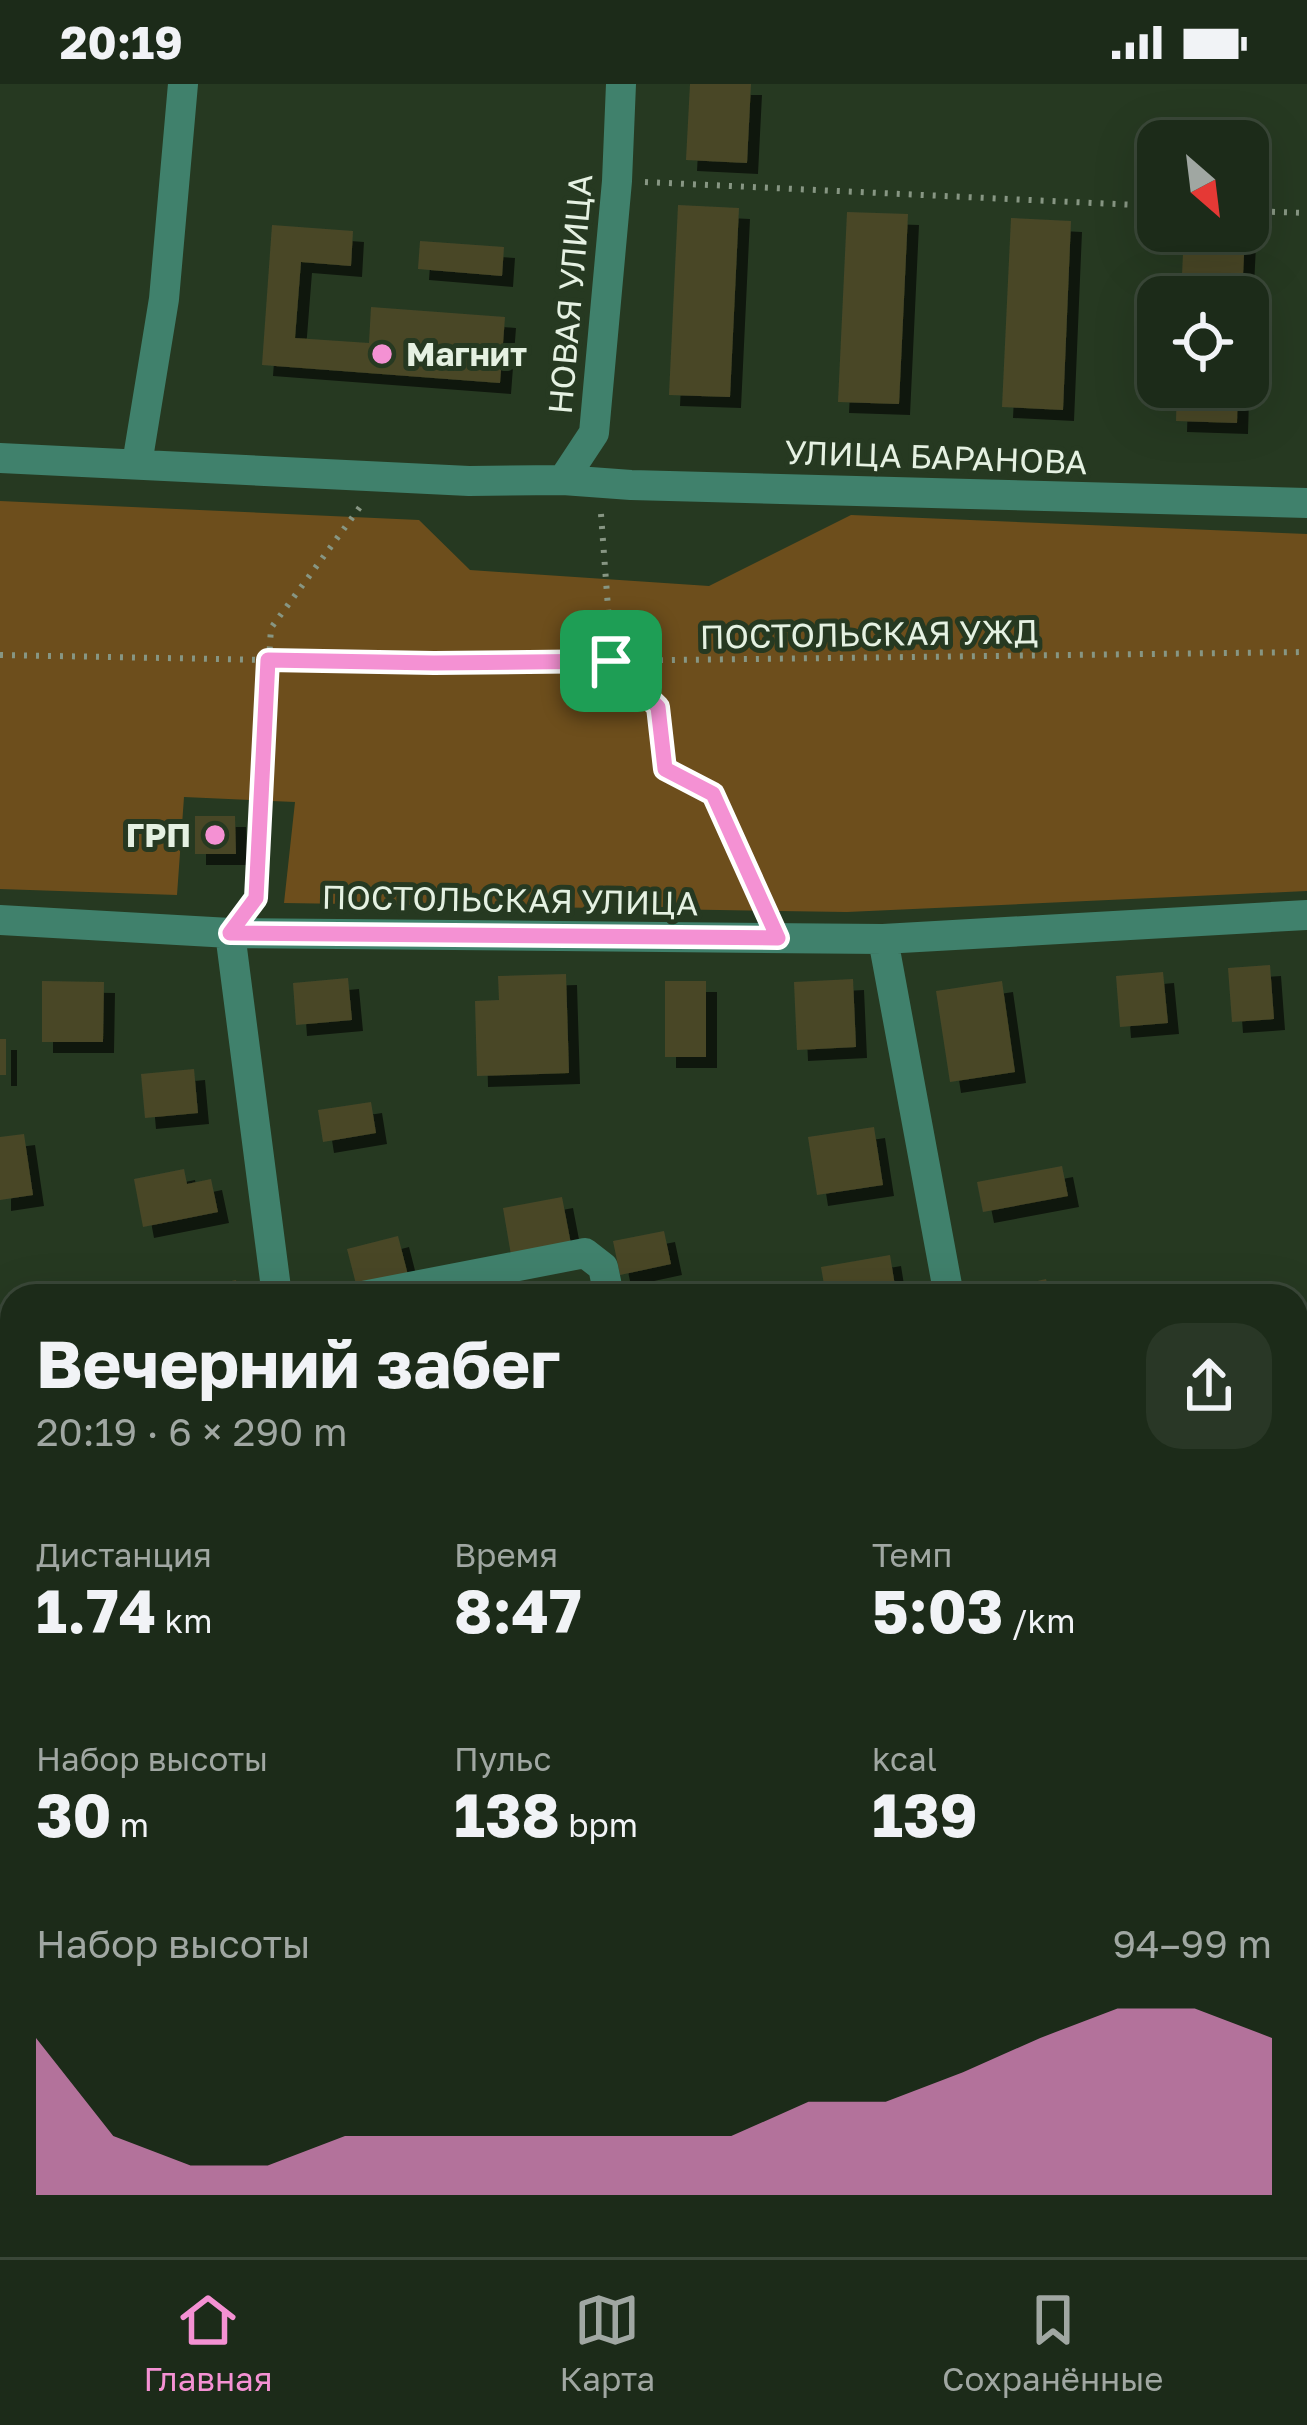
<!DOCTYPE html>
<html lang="ru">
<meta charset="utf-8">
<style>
:root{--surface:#1c2b19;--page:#293726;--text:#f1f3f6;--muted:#a0a7a2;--line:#3a4738;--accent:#f491d3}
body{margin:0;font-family:"Golos Text",sans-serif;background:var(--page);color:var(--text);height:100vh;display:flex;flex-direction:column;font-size:45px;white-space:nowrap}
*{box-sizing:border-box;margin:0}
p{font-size:39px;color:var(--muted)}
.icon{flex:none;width:66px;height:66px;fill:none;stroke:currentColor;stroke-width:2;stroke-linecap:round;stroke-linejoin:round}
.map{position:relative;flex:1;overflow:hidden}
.side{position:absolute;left:0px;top:1200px;width:1308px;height:975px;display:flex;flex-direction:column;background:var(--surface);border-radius:36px 36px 0 0;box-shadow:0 12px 48px #0002,0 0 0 3px var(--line)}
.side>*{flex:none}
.needle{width:78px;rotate:152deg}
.tools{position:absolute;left:1137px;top:36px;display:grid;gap:24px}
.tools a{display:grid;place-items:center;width:132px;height:132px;border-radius:24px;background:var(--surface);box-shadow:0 12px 48px #0002,0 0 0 3px var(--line);font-size:60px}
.pin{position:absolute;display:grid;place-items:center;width:102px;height:102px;color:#fff;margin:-51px;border-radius:24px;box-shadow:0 6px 18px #0006}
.round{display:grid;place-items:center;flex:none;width:126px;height:126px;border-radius:36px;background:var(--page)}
.summary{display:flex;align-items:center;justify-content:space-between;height:204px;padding:0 36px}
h1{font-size:66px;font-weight:700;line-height:90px}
.figures{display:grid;grid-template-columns:repeat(3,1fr);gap:18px;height:204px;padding:12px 36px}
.figures div{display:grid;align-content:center}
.figures b{font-size:60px;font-weight:700}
.figures small{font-size:33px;font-weight:400}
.figures p{font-size:33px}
.chart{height:336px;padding:24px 36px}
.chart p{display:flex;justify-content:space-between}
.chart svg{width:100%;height:216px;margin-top:12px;fill:var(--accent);opacity:.7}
.status{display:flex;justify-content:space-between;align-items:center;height:84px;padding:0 60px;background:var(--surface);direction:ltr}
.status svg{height:33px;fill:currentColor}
.dock{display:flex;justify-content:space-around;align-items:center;height:168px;border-top:3px solid var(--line);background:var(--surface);font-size:33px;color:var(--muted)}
.dock a{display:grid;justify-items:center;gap:6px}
.dock .selected{color:var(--accent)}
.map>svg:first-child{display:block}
.green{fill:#6d4e1c}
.building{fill:#484728;filter:url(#shadow)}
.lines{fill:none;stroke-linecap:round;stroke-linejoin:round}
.path{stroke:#879683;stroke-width:6;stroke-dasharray:3 9;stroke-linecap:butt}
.minor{stroke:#40816c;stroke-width:30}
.route-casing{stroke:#fff;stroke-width:24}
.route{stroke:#f491d3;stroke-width:15}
.poi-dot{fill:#f491d3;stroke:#263921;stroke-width:4.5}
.labels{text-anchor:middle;stroke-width:10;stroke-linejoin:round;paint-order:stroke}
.street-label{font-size:33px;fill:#e5f1e2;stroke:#263921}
.poi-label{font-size:33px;font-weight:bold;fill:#e5f1e2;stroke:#263921;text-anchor:start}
</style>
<div class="status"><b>20:19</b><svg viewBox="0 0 49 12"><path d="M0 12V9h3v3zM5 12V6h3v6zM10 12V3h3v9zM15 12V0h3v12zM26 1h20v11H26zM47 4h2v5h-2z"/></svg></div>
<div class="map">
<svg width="1307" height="2173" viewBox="0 0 1307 2173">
<defs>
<filter id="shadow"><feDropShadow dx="11" dy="11" stdDeviation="0" flood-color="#0009"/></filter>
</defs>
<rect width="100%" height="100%" fill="#263921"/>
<!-- green -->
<path class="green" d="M 0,417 L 419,436 L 470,486 L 709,502 L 851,431 L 1307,450 L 1307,807 L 847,828 L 284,819 L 295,718 L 184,713 L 177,811 L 0,805 Z"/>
<!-- building -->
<path class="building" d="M 690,0 L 751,0 L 747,79 L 686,76 Z
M 678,121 L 739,124 L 730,313 L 669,311 Z
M 847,128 L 908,130 L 899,320 L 838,318 Z
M 1011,134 L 1071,137 L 1063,326 L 1002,323 Z
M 272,141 L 353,147 L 351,182 L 301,178 L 295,254 L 369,259 L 371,223 L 505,233 L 500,299 L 262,281 Z
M 1184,147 L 1245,150 L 1242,213 L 1181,213 Z
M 420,157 L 504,163 L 502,192 L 418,185 Z
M 1177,303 L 1238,303 L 1237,339 L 1176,337 Z
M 195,732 L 235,732 L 236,770 L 195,770 Z
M 1270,881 L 1274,935 L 1232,938 L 1228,884 Z
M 1163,888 L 1168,939 L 1120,943 L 1116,892 Z
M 566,890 L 569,989 L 477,992 L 475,917 L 499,916 L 498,892 Z
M 348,894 L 352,936 L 296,941 L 293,899 Z
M 853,895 L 856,963 L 797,966 L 794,898 Z
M 42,897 L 104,898 L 103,958 L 42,958 Z
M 665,897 L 706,897 L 706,973 L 665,973 Z
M 1002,897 L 1015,988 L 950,998 L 936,907 Z
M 0,955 L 6,955 L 6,991 L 0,991 Z
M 194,985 L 198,1029 L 145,1034 L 141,990 Z
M 371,1018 L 376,1049 L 323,1058 L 318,1026 Z
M 874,1043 L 883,1101 L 817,1111 L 808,1053 Z
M 24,1050 L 33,1111 L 0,1116 L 0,1053 Z
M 1062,1082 L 1068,1112 L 983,1128 L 977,1098 Z
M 184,1085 L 187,1100 L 211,1095 L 218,1128 L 143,1143 L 134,1095 Z
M 562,1113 L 571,1160 L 511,1171 L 503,1124 Z
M 664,1147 L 671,1180 L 620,1191 L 613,1157 Z
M 398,1152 L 408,1191 L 357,1204 L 347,1165 Z
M 890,1171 L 896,1208 L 869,1212 L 826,1212 L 821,1183 Z
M 1046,1195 L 1050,1212 L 996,1212 L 994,1207 Z
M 236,1196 L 239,1212 L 172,1212 L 171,1210 Z
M 6,1424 L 12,1449 L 12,1469 L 0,1472 L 0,1426 Z
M 12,1764 L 12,1840 L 0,1843 L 0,1767 Z
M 106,2163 L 169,2163 L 172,2173 L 108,2173 Z
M 835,2163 L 871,2163 L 873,2173 L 799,2173 Z
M 1062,2163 L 1081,2163 L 1083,2173 L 1024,2173 Z
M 1204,2163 L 1268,2163 L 1270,2173 L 1206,2173 Z"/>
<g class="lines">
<!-- path -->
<path class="path" d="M 645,98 L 1158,122
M 1248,127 L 1307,129
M 601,430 L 612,577 L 658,623 L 665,685 L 713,710 L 764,822
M 0,571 L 435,579 L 1307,568
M 254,817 L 271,544 L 360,423"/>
<!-- minor -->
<path class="minor" d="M 0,374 L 469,397 L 563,396 L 594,349 L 617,97 L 621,0
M 137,380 L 164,215 L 183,0
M 563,396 L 631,401 L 1307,419
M 0,836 L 230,849 L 883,855 L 1307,831
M 230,849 L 277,1212
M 883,855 L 949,1212
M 363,1212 L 585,1169 L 603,1183 L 609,1212
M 1296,1443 L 1307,1441
M 0,1705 L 12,1702
M 76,2163 L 78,2173
M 478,2163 L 480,2173
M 891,2163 L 893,2173
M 1138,2163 L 1140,2173"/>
</g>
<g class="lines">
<defs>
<path id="route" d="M 268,576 L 434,579 L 611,577 L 658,623 L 665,685 L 713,710 L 778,854 L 230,849 L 256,814 Z"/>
</defs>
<!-- route casing -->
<use href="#route" class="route-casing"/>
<!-- route -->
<use href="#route" class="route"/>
</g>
<!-- markers -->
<g class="poi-dot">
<circle cx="382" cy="270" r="12"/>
<circle cx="215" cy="751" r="12"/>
</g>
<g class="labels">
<!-- street labels -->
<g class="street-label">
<text transform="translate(570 210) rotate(-85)" y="12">НОВАЯ УЛИЦА</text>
<text transform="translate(936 373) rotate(2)" y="12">УЛИЦА БАРАНОВА</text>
<text transform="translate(869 550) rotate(-1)" y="12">ПОСТОЛЬСКАЯ УЖД</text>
<text transform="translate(510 816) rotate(1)" y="12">ПОСТОЛЬСКАЯ УЛИЦА</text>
</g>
<!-- poi labels -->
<g class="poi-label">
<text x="406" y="282">Магнит</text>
<text x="191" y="763" text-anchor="end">ГРП</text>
</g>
</g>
</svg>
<div class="tools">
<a><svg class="needle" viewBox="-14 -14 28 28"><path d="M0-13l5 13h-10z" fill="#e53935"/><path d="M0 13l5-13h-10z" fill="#a0a7a2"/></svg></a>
<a><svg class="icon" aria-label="locate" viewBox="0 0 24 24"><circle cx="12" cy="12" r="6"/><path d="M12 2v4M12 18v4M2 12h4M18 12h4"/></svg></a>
</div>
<div class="pin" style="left:611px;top:577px;background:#1e9e55"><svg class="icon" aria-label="arrive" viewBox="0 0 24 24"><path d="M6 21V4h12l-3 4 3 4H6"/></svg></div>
<section class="side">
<div class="summary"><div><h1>Вечерний забег</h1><p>20:19 · 6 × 290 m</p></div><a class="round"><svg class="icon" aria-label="share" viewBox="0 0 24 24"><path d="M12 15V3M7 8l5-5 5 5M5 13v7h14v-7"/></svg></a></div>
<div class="figures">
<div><p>Дистанция</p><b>1.74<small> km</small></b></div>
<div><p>Время</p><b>8:47</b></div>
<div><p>Темп</p><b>5:03<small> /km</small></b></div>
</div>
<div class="figures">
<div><p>Набор высоты</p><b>30<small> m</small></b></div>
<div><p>Пульс</p><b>138<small> bpm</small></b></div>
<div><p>kcal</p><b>139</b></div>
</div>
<div class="chart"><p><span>Набор высоты</span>94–99 m</p>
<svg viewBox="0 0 160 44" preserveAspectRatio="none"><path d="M0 44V12L10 32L20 38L30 38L40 32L50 32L60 32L70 32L80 32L90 32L100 25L110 25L120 19L130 12L140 6L150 6L160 12V44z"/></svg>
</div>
</section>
</div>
<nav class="dock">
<a class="selected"><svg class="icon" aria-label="home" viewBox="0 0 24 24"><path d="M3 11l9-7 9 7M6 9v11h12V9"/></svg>Главная</a>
<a><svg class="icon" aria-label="map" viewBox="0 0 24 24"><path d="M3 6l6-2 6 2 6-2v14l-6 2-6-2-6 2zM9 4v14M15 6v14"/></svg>Карта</a>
<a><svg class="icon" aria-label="saved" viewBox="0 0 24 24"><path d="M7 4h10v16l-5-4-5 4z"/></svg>Сохранённые</a>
</nav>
